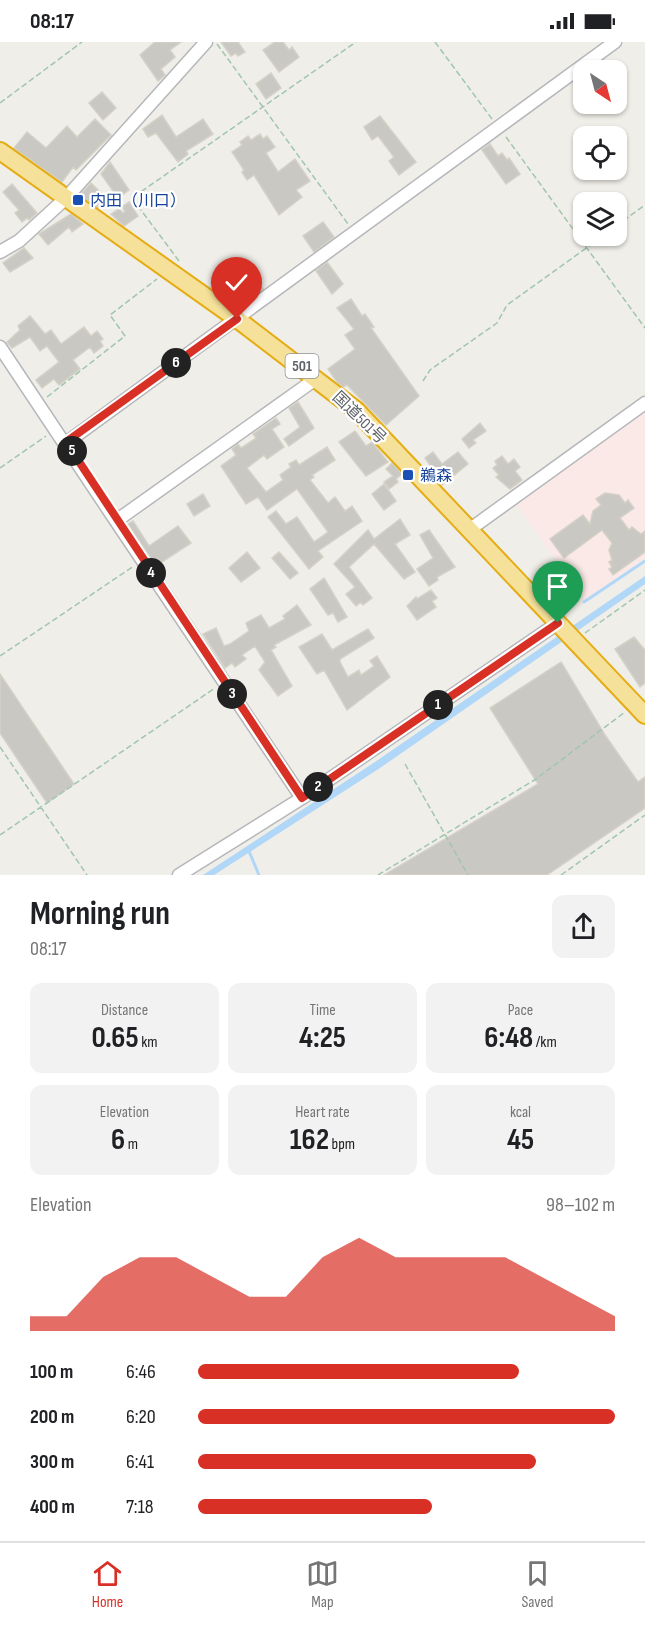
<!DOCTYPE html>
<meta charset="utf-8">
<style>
:root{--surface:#fff;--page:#f2f2f2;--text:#202124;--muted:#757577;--line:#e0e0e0;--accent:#d93025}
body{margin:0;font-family:"Sofia Sans Condensed","Noto Sans JP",sans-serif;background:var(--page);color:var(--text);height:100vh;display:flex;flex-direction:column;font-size:22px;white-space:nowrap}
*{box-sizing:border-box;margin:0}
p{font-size:20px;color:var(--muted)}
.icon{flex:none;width:33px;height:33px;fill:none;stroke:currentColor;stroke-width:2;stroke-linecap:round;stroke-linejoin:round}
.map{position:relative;height:833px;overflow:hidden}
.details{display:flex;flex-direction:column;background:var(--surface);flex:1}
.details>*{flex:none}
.needle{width:39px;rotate:144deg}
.controls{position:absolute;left:573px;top:18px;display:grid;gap:12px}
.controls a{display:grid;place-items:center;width:54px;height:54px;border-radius:12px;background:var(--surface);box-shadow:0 2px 4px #0004;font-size:30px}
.pin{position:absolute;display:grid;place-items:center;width:51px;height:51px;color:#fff;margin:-62px -26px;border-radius:50% 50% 50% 0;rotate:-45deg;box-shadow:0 0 6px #0007}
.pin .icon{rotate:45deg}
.km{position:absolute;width:30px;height:30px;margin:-15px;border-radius:50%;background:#222;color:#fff;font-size:16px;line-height:30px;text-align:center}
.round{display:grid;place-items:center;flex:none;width:63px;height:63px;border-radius:12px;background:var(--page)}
.headline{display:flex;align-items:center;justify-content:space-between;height:102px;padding:0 30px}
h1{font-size:33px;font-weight:700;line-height:45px}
.stats{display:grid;grid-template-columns:repeat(3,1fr);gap:9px;height:102px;padding:6px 30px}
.stats div{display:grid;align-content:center;border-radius:12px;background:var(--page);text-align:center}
.stats b{font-size:30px;font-weight:700}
.stats small{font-size:16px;font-weight:400}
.stats p{font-size:16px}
.chart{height:168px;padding:12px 30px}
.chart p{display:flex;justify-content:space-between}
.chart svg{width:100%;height:108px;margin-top:6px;fill:var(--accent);opacity:.7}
ul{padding:0 30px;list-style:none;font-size:20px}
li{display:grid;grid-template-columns:96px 72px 1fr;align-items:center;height:45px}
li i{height:15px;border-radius:8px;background:var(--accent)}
.status{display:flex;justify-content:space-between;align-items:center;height:42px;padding:0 30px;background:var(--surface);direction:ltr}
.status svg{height:16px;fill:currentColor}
.dock{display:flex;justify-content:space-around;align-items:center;height:84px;border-top:2px solid var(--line);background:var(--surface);font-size:16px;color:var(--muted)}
.dock a{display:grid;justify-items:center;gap:3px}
.dock .current{color:var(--accent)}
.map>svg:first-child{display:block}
.medical{fill:#fae9e7}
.water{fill:#b0d6f8}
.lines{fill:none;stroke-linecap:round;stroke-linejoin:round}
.stream{stroke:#b0d6f8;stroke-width:3}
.building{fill:#c9c8c2;stroke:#d4d1c7;stroke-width:1.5}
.minor-casing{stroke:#b5b7bb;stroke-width:15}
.highway-casing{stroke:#e5ac13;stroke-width:20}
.path{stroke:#a0c6ad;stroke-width:1.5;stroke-dasharray:6 3;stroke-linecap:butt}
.minor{stroke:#fff;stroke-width:12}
.highway{stroke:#f5e19a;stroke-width:16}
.route-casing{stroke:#fff;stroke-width:12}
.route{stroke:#d93025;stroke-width:8}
.transit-dot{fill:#1a4fb4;stroke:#fff;stroke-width:2}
.labels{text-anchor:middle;stroke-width:4.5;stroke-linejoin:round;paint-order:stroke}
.shield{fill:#fff;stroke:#8f9195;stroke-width:1.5}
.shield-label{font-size:15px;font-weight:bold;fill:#5f6267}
.transit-label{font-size:16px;fill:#164399;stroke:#fff;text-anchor:start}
.street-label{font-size:16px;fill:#5f6267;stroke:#fff}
</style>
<div class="status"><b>08:17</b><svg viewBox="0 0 49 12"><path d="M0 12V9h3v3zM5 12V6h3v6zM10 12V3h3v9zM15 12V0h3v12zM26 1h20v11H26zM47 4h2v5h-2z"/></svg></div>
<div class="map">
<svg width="645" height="833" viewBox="0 0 645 833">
<rect width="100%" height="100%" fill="#f0eee8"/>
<!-- medical -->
<path class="medical" d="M 645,365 L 645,516 L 585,559 L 514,459 Z"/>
<!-- water -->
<path class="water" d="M 645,534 L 645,542 L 380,726 L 214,833 L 203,833 L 375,720 Z"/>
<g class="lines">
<!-- stream -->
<path class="stream" d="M 584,560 L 645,519
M 248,807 L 259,833"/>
</g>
<!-- building -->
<path class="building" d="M 155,0 L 181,0 L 170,8 L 175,15 L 161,27 L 165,33 L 158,39 L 140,13 Z
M 221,0 L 238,0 L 245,10 L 238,14 L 236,11 L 231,14 Z
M 275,0 L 283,0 L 289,8 L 292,5 L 299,15 L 279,30 L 263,8 Z
M 271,31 L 281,46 L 266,57 L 256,42 Z
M 102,50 L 116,66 L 103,78 L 89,61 Z
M 162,73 L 176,95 L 203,77 L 213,92 L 186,109 L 188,112 L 178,120 L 156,91 L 148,95 L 143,87 Z
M 380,74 L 416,120 L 399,133 L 389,119 L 394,115 L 378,94 L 372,98 L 364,85 Z
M 95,77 L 111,93 L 76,128 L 73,125 L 62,140 L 14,106 L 27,90 L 46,106 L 67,84 L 77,95 Z
M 260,92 L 263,97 L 267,94 L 275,105 L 266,111 L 278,130 L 295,117 L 310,139 L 296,148 L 302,155 L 279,173 L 254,133 L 247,138 L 242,130 L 244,128 L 232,110 L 242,103 L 240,100 L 248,94 L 251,98 Z
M 490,102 L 498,114 L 502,111 L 507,118 L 509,116 L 520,132 L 506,142 L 482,108 Z
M 110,120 L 129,148 L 118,156 L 101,132 Z
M 91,141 L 101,151 L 95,157 L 100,163 L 98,166 L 80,153 Z
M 12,142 L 37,171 L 29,178 L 27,176 L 22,180 L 15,171 L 19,168 L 3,150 Z
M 129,160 L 138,174 L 124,184 L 111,172 L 119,167 L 123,171 L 125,169 L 122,165 Z
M 71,172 L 83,182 L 72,190 L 69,185 L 48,203 L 39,192 Z
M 323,180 L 334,195 L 314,210 L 303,194 Z
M 24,206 L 33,216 L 10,230 L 3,221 Z
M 327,220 L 343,242 L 332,252 L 316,229 Z
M 256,237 L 263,247 L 240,264 L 232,252 Z
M 351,257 L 362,274 L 365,272 L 374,285 L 371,286 L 419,354 L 386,383 L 347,343 L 343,345 L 337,340 L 328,327 L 355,307 L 345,293 L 354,287 L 337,266 Z
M 30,274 L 45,292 L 51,288 L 61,302 L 84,285 L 91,294 L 97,289 L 103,297 L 100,299 L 103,304 L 94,311 L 90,305 L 73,318 L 80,327 L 59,343 L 54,337 L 42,346 L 36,338 L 59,320 L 47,304 L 40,309 L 30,295 L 12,306 L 7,300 L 20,288 L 18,284 Z
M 298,360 L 314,386 L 289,404 L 284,397 L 300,385 L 289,366 Z
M 276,376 L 280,382 L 272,387 L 284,405 L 267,417 L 264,413 L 247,426 L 266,450 L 283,438 L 280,433 L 291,425 L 289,422 L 296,418 L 299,423 L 327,405 L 335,418 L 312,433 L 314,435 L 310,438 L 328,461 L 335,455 L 345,469 L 352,464 L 362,479 L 318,509 L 323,515 L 309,527 L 268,475 L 276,469 L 286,482 L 297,475 L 314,500 L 328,490 L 297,447 L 267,468 L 258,455 L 246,462 L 221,424 L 236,413 L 232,407 L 238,402 L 241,406 L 256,396 L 253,392 Z
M 480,381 L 486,389 L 473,398 L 476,401 L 469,406 L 462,397 Z
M 355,389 L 366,404 L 372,400 L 388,420 L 366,434 L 339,400 Z
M 433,410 L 442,422 L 458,410 L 468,422 L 442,443 L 428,429 L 432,426 L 425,416 Z
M 502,414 L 508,422 L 514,417 L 520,425 L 515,429 L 522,438 L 510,447 L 496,435 L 499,433 L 493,426 L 497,423 L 495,419 Z
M 392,421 L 402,432 L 396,437 L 398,440 L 389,447 L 384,440 L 393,434 L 386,427 Z
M 384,442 L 396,459 L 384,468 L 372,452 Z
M 605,451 L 619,453 L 625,461 L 628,458 L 634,466 L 620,476 L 629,488 L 632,485 L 641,492 L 645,489 L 645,510 L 613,533 L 609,527 L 612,525 L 609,520 L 612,518 L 609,508 L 612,501 L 602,488 L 564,516 L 550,497 L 583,473 L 590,482 L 593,469 L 601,463 L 596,457 Z
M 203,452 L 210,464 L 194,474 L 187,462 Z
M 400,477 L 410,493 L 395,502 L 415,530 L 404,537 L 374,502 L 349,525 L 372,556 L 363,563 L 361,560 L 356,564 L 346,552 L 355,545 L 334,522 L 368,488 L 374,497 Z
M 133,479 L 149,504 L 178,484 L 191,501 L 156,524 L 128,482 Z
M 429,488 L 455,525 L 437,535 L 438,538 L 429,544 L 417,527 L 433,516 L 420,493 Z
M 247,510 L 260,526 L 241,540 L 229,526 Z
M 279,510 L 298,531 L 290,537 L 272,516 Z
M 324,536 L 347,575 L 338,580 L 333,571 L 328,573 L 310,547 Z
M 431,548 L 437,556 L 432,559 L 436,565 L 417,578 L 407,564 L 416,555 L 417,557 Z
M 297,563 L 311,583 L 274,603 L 276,605 L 271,608 L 292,644 L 278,654 L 259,628 L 265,620 L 255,604 L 242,613 L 246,617 L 235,625 L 232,621 L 225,626 L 203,592 L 216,586 L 224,604 L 230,602 L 249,589 L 246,581 L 261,573 L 269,586 L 285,577 L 283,574 Z
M 368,587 L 374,596 L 340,617 L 340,620 L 348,635 L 359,628 L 361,633 L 374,624 L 370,619 L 377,614 L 390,635 L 347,668 L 324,628 L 317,632 L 299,605 L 322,592 L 332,608 Z
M 634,595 L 645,608 L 645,641 L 640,645 L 615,607 Z
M 561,620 L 605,693 L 638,740 L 645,735 L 645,766 L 547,833 L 384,833 L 538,742 L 490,666 Z
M 0,632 L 74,742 L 47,761 L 0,691 Z"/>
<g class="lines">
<defs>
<path id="minor" d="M 0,210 L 19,199 L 66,156 L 206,0
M 0,305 L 116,479
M 66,401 L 615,0
M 469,488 L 645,361
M 302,756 L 116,479 L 317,336
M 179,833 L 302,756 L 558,581"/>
<path id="highway" d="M 0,109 L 237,277 L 356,368 L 645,673"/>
</defs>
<!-- minor casing -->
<use href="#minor" class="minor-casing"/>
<!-- highway casing -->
<use href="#highway" class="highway-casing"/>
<!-- path -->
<path class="path" d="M 435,0 L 492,77
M 217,2 L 348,182
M 0,61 L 82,0
M 506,95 L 645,286
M 616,184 L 645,163
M 179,219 L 132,156 L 356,0
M 423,339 L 430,328 L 497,281 L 507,263 L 603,194
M 47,355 L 125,294 L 110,273 L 157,237
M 0,426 L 46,394
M 585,591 L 645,548
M 0,614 L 134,524
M 0,705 L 87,833
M 405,722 L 468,833
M 0,793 L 215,646
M 378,833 L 536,737 L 625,670
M 561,833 L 645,773"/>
<!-- minor -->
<use href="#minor" class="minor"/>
<!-- highway -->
<use href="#highway" class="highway"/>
</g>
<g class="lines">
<defs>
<path id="route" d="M 237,277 L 66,400 L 302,756 L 558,581"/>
</defs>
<!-- route casing -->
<use href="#route" class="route-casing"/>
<!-- route -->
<use href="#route" class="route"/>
</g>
<!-- markers -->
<g class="transit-dot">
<rect x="72" y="152" width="12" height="12" rx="3"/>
<rect x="402" y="427" width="12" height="12" rx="3"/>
</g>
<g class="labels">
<!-- shield labels -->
<rect class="shield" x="285.5" y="312" width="33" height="24" rx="4.5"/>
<g class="shield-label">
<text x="302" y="329">501</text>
</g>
<!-- transit labels -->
<g class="transit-label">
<text x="90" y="164">内田（川口）</text>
<text x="420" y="439">鵜森</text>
</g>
<!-- street labels -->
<g class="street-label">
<text transform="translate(360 375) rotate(44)" y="6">国道501号</text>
</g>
</g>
</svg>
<div class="controls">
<a><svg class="needle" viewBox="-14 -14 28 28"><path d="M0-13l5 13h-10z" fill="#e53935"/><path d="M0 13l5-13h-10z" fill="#757577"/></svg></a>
<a><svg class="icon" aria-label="locate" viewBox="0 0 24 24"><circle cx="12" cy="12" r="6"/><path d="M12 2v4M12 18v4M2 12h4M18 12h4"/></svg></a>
<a><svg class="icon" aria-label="layers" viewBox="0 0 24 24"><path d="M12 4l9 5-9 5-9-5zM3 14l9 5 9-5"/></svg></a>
</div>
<div class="pin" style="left:558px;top:581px;background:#1e9e55"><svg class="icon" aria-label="arrive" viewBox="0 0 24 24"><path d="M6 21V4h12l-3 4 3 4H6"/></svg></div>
<div class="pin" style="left:237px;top:277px;background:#d93025"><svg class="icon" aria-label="check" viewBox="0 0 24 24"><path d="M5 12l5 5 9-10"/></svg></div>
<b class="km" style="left:438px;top:663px">1</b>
<b class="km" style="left:318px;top:745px">2</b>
<b class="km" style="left:232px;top:652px">3</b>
<b class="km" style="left:151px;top:531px">4</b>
<b class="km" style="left:72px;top:409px">5</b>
<b class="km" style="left:176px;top:321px">6</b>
</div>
<section class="details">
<div class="headline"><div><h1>Morning run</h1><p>08:17</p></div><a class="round"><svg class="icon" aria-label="share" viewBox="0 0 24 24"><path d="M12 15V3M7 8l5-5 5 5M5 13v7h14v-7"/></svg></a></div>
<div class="stats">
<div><p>Distance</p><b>0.65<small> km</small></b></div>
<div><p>Time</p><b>4:25</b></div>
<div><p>Pace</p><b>6:48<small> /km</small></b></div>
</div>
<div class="stats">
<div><p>Elevation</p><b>6<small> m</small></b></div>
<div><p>Heart rate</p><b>162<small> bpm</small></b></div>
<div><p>kcal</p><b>45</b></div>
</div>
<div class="chart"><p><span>Elevation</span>98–102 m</p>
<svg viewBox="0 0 160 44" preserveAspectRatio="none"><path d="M0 44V38L10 38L20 22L30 14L40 14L50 22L60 30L70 30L80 14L90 6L100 14L110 14L120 14L130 14L140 22L150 30L160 38V44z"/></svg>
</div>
<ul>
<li><b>100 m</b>6:46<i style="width:77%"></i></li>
<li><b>200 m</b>6:20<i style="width:100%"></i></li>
<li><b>300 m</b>6:41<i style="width:81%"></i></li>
<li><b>400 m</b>7:18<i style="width:56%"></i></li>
</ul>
</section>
<nav class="dock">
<a class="current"><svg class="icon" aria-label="home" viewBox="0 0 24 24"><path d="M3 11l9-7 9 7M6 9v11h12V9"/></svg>Home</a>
<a><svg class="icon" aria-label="map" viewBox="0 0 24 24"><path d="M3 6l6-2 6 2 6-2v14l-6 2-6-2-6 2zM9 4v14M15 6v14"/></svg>Map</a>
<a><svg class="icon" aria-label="saved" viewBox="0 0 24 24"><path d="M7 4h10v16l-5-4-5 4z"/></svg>Saved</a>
</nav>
